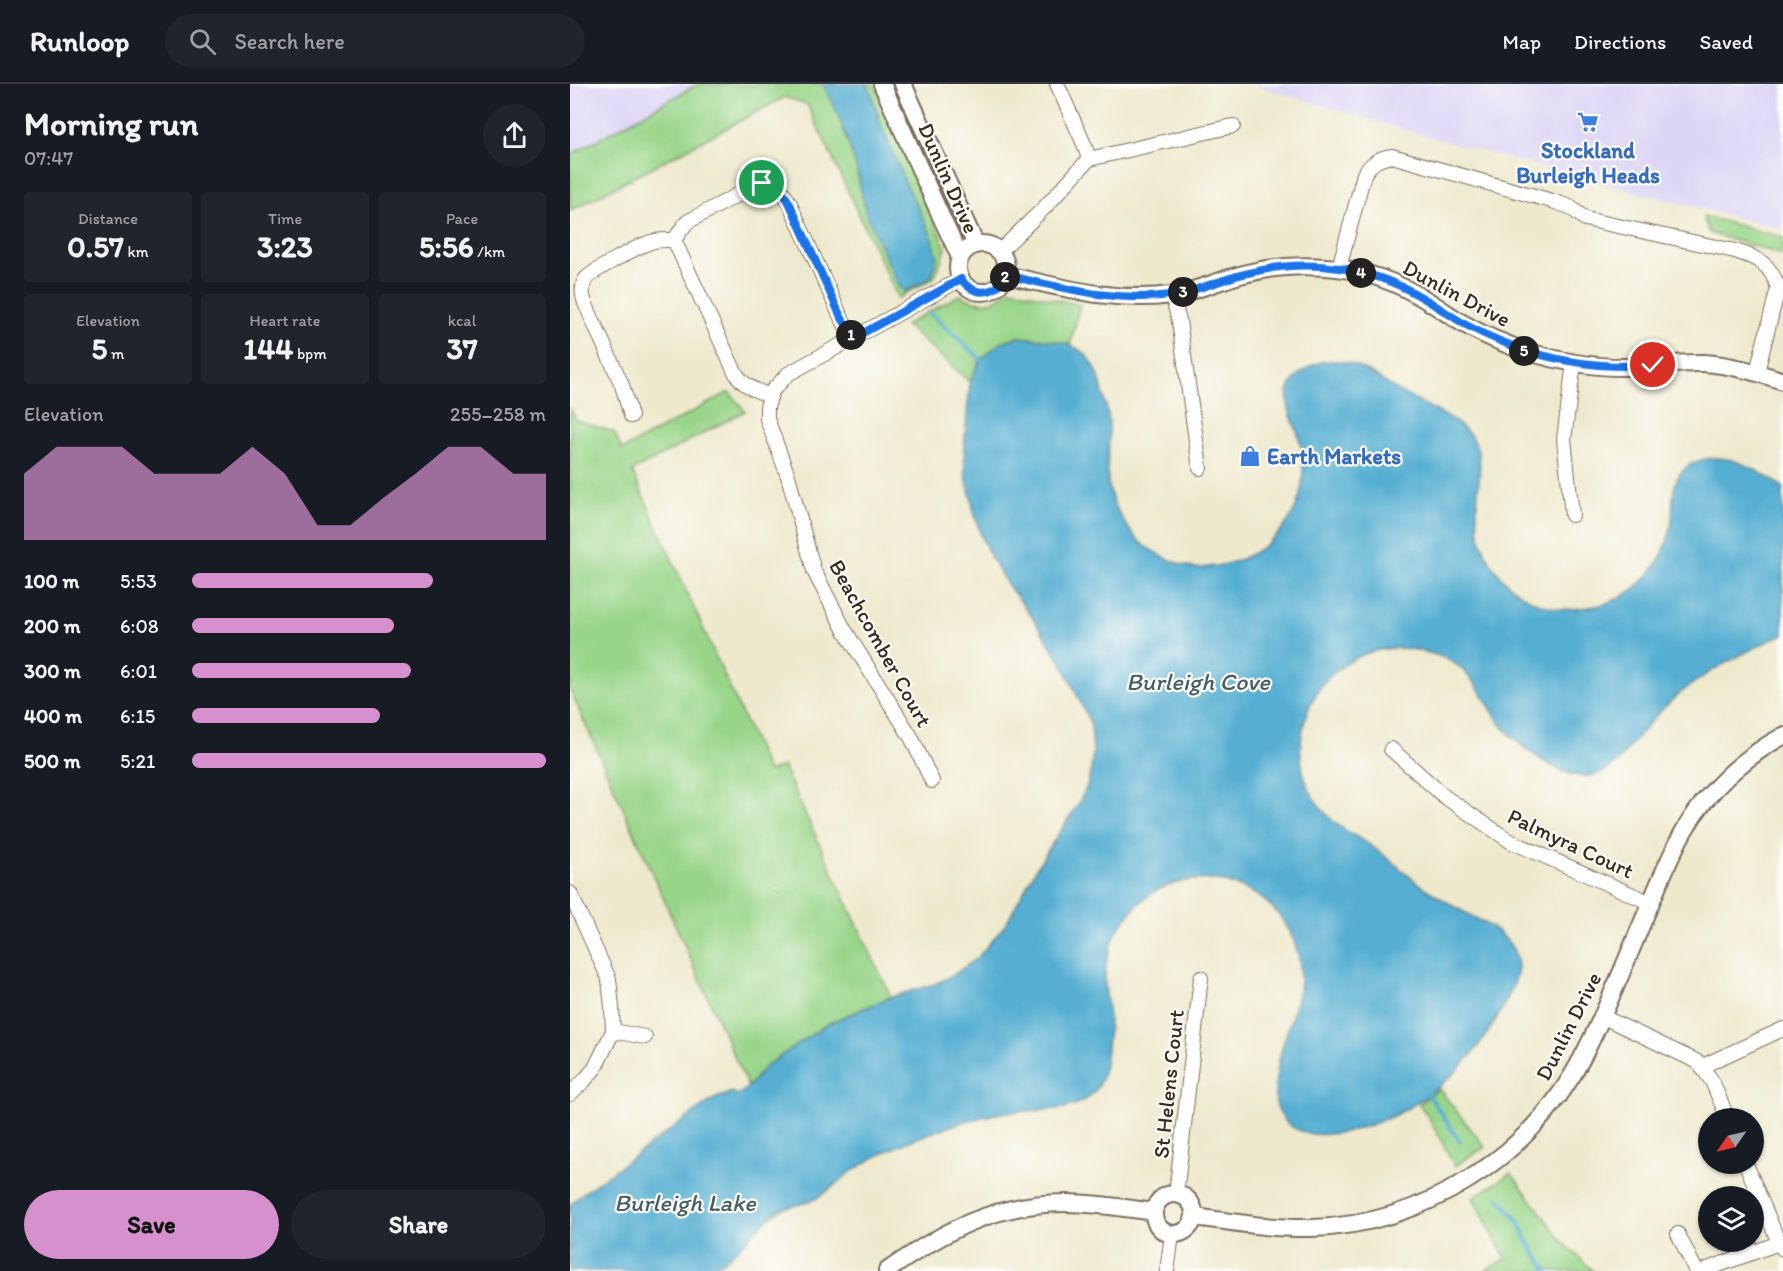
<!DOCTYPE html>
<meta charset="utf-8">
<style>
:root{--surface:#171b24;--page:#20242c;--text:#f1f3f6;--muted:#9ea1a6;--line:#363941;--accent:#d690ce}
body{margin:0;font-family:Itim,sans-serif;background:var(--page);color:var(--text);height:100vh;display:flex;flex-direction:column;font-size:22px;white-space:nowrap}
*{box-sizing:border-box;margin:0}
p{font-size:20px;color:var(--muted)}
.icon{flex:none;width:33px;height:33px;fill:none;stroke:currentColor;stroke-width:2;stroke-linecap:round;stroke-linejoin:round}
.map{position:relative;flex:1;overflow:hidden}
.side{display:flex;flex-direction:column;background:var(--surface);width:570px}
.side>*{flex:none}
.needle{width:39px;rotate:236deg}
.buttons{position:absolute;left:1128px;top:1024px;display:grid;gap:12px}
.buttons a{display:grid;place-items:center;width:66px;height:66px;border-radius:50%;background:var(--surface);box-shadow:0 2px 4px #0004;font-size:30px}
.pin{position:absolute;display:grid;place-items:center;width:51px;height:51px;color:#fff;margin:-26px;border:3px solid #fff;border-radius:50%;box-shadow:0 2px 6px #0007}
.km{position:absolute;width:30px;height:30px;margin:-15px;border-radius:50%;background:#222;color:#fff;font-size:16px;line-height:30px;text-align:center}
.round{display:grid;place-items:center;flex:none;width:63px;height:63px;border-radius:32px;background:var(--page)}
.overview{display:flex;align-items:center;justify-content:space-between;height:102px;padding:0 24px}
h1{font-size:33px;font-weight:800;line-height:45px}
.metrics{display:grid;grid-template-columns:repeat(3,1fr);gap:9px;height:102px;padding:6px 24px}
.metrics div{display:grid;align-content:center;border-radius:6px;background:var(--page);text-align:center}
.metrics b{font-size:30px;font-weight:800}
.metrics small{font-size:16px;font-weight:400}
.metrics p{font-size:16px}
.chart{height:168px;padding:12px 24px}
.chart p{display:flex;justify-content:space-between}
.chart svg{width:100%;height:108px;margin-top:6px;fill:var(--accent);opacity:.7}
.action{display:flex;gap:12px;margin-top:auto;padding:12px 24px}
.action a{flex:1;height:69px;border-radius:36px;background:var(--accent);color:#111;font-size:24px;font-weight:800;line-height:69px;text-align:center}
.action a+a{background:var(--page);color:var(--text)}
ul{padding:0 24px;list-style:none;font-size:20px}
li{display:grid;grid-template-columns:96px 72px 1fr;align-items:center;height:45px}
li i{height:15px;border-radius:8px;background:var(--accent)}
header{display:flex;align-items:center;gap:36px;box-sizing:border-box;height:84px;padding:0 30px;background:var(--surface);border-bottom:2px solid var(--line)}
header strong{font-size:28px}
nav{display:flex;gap:33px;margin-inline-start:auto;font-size:21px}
.search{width:420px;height:54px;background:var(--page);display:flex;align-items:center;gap:15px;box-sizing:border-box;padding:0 21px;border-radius:33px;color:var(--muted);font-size:22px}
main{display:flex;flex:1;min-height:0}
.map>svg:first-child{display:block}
.built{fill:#ddd5f6}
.green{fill:#99d589;stroke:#6a8054;stroke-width:1.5}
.water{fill:#54aed2;stroke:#486c78;stroke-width:1.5}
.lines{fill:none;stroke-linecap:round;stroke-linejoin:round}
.stream{stroke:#54aed2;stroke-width:4}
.minor-casing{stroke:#7a6d5b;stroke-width:16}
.tertiary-casing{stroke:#7a6d5b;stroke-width:20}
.minor{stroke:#fff;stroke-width:14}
.tertiary{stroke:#fff;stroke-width:16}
.route-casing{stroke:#fff;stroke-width:12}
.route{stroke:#1a73e8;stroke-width:8}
.labels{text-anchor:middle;stroke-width:4.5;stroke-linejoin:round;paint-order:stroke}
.shop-label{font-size:22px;font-weight:bold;fill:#366cbe;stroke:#fdfcf7}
.street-label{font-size:22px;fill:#3b2a1e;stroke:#fdfcf7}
.water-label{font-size:24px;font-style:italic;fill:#455f66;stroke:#fdfcf7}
</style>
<header>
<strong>Runloop</strong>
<div class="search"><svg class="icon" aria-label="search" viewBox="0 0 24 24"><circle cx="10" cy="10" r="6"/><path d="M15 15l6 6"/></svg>Search here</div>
<nav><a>Map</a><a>Directions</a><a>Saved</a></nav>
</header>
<main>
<section class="side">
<div class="overview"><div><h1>Morning run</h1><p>07:47</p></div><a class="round"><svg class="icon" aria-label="share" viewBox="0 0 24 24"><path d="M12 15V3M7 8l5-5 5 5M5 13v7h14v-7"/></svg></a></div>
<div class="metrics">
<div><p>Distance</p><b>0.57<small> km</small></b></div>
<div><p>Time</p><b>3:23</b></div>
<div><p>Pace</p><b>5:56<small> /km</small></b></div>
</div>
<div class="metrics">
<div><p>Elevation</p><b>5<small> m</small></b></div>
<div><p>Heart rate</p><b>144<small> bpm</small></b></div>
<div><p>kcal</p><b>37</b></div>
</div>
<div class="chart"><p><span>Elevation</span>255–258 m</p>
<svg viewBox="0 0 160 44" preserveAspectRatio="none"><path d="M0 44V17L10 6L20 6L30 6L40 17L50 17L60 17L70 6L80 17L90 38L100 38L110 27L120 17L130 6L140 6L150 17L160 17V44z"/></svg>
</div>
<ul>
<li><b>100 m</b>5:53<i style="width:68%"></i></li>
<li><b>200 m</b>6:08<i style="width:57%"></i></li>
<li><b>300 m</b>6:01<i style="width:62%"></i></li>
<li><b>400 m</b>6:15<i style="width:53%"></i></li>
<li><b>500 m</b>5:21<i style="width:100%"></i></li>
</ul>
<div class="action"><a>Save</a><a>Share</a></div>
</section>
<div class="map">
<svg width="1213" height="1187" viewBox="0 0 1213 1187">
<rect width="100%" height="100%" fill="#fdfcf7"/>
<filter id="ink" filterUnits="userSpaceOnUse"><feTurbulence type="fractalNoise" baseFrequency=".0167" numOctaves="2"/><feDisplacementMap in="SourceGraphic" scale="12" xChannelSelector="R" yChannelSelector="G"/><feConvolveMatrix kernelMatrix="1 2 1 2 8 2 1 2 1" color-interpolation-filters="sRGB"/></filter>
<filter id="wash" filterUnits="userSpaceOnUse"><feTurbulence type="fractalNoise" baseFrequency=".008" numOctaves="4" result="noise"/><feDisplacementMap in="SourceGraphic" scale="24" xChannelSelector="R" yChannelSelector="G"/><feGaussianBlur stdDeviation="1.35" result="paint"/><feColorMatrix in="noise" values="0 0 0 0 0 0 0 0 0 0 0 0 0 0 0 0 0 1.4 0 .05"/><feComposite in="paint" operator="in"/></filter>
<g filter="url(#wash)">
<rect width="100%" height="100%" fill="#eee9cd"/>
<!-- built -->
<path class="built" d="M 0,0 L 128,0 L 0,71 Z
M 680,0 L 1213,0 L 1213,145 L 1026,98 L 856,52 Z"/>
<!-- green -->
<path class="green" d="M 128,0 L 304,0 L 376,164 L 364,194 L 328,214 L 237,20 L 215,13 L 0,127 L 0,71 Z
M 1133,132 L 1213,153 L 1213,171 L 1139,149 Z
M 441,205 L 510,221 L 500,261 L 471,255 L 447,253 L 410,276 L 400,298 L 335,241 L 389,211 C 412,222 421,222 441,205 Z
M 159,308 L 175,327 L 62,387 L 198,688 L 213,682 L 321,913 L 259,939 L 196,982 L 178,1003 L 0,606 L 0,323 L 6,336 L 44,348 L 52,366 Z
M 869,1005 L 915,1063 L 885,1082 L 857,1031 L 849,1020 Z
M 941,1089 L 993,1158 L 1023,1187 L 914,1187 L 936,1175 L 903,1114 Z"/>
<!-- water -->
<path class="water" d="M 253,0 L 298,0 L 310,38 L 336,100 L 360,148 L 367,172 L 361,194 L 334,208 L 327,198 L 296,130 L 286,82 L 269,33 Z
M 447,253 C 464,255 484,255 500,261 C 524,270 530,292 534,314 C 536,323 539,332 539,341 C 540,363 534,385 540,408 C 544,423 559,448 571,459 C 584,469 609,482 626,484 C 632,485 639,482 646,482 C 687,476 727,443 732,400 C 734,384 733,369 729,354 C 725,339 715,324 718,308 C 722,292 742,278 758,277 C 783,274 806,293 825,305 C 847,319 890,334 903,355 C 916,377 906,404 907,428 C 907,477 942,518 991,525 C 997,526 1004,525 1011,524 C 1056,521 1090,491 1100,447 C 1104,432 1101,415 1105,400 C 1108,392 1114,384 1121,380 C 1154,363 1186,385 1213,403 L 1213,550 C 1173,570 1132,588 1099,619 C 1087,630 1076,643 1066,655 C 1058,664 1051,676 1042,683 C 1037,687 1027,691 1020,692 C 991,695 944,660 929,637 C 916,619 904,592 884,579 C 873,572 851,566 838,565 C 813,562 790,569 770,584 C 749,599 738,620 733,645 C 726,678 735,710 760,734 C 771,746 787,752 800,761 C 821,775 838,793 858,806 C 872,815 886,824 900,831 C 910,837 922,842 931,850 C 940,858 947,870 948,881 C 949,904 912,960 896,977 C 880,995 860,1011 840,1023 C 806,1043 714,1078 705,1013 C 704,1006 706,996 707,989 C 713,937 747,902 720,848 C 710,829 695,814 677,806 C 651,793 621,792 594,803 C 579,809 567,820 557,833 C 541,852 534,877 535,901 C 536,914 539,926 539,938 C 539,950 537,962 536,974 C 534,987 532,998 524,1008 C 503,1032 460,1024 431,1029 C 415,1032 399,1036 384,1041 C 349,1052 314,1066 284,1086 C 270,1095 259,1108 245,1115 C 234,1121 220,1121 210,1126 C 184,1141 163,1180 134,1187 C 124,1187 109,1187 98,1187 C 65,1187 33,1187 0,1187 L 0,1121 L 9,1112 L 142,1016 L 162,1008 L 168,1011 L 178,1003 L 196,982 L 259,939 L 321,913 L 365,900 L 383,891 L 407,874 L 435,841 L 467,783 L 510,717 L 517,702 L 521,686 L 523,666 L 521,641 L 493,581 L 465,537 L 435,497 L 422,475 L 412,455 L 405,432 L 395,388 L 394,364 L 400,298 L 410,276 L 432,258 Z"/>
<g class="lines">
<!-- stream -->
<path class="stream" d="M 360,229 L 411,275
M 859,1011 L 890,1058
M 929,1114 L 948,1137 L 962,1165 L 978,1187"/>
</g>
</g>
<g filter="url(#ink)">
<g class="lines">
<defs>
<path id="minor" d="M 487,0 L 514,60 L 519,75
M 430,167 L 475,123 L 519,75 L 663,42
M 769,184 L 794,90 C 801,79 809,74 822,72 L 982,117 L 1000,123 L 1015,135 L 1165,167 C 1188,174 1201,180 1208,204 L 1187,288
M 602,211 L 609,237 L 630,384
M 200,312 C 185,306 173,302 165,288 L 104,156 L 117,138 L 188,100 L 202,100 L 212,107 L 219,118 L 270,231 L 283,254
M 61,332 L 52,301 L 15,219 C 12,211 11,204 15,196 C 20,188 70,161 81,158 C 88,155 96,156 104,156
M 1002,431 L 994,355 L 1004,279
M 821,665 L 875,713 L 940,757 L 1081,819
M 362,697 L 341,653 L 274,545 L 244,487 L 218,392 L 197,335 L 197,323 L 202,307 L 218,290 L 391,195
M 0,809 L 39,895 L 42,923 L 43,947 L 25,984 L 14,997 L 0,1010
M 1031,932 L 1128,978 L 1142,997 L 1158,1035
M 43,947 L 75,953
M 1133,983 L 1139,979 L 1213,945
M 1176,1080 L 1209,1159 L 1213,1165
M 606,1110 L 631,894
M 1108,1150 L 1126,1187
M 597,1187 L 602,1151
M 1132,1187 L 1209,1159"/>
<path id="tertiary" d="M 312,0 L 373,137 L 390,173
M 333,0 L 406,161
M388 184a24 24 0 1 1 48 0a24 24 0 1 1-48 0Z
M 436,191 C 491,203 544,219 601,211 C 625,208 647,197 670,191 C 698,183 727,181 756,183 C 785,185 816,194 842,208 C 860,217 876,229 892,239 C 913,251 936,261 959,268 C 992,278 1027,284 1061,283 C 1086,282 1110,278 1134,279 C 1162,281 1187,288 1213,297
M584 1130a20 20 0 1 1 40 0a20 20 0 1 1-40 0Z
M 624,1133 C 663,1138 702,1145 742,1144 C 852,1141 959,1074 1011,976 C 1037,927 1057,874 1079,823 C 1090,797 1101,769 1115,745 C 1138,706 1174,673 1213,652
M 317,1187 C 374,1147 424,1119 496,1119 C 525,1119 555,1124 584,1128"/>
</defs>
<!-- minor casing -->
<use href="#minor" class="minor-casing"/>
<!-- tertiary casing -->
<use href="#tertiary" class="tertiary-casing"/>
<!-- minor -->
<use href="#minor" class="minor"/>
<!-- tertiary -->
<use href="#tertiary" class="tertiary"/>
</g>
</g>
<g class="lines" filter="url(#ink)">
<defs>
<path id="route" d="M 192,99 C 206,100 212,106 219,118 L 270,231 L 284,254 L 391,195 C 404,213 426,212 435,191 C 490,203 544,219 601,211 C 625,208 647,197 670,191 C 702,182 736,179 769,184 C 795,188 823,197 846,210 C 863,219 879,231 896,241 C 954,272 1017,286 1083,281"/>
</defs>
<!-- route casing -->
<use href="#route" class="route-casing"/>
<!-- route -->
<use href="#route" class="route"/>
</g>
<!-- icons -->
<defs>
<symbol id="supermarket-bare" viewBox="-9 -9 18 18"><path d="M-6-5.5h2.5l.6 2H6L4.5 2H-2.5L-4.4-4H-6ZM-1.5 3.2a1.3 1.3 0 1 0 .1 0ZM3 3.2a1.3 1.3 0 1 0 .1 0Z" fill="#3f7fe0" stroke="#fdfcf7" stroke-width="2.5" paint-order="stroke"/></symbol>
<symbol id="shop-bare" viewBox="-9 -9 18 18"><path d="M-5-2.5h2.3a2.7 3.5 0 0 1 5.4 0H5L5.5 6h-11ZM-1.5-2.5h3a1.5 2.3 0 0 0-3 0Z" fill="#3f7fe0" stroke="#fdfcf7" stroke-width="2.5" paint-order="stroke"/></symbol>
</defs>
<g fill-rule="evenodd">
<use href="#supermarket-bare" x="1003" y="23" width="30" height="30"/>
<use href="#shop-bare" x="665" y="357" width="30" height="30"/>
</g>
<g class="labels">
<!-- shop labels -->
<g class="shop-label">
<text x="1018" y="74">Stockland<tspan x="1018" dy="25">Burleigh Heads</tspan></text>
<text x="697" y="380" text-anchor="start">Earth Markets</text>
</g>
<!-- street labels -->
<g class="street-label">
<text transform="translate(379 94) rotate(66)" y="8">Dunlin Drive</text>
<text transform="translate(887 209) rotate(28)" y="8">Dunlin Drive</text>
<text transform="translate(311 559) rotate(61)" y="8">Beachcomber Court</text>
<text transform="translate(1001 759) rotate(25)" y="8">Palmyra Court</text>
<text transform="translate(998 942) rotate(-63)" y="8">Dunlin Drive</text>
<text transform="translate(598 1000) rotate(-84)" y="8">St Helens Court</text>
</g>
<!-- water labels -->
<g class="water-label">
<text x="628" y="606">Burleigh Cove</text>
<text x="115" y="1127">Burleigh Lake</text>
</g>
</g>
</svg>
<div class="buttons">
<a><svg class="needle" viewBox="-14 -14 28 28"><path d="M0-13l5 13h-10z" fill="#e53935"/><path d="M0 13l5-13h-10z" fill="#9ea1a6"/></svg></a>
<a><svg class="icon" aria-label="layers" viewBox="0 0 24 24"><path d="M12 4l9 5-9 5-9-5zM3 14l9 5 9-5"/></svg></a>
</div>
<div class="pin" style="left:192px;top:99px;background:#1e9e55"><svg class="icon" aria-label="arrive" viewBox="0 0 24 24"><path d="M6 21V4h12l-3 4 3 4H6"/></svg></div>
<div class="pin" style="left:1083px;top:281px;background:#d93025"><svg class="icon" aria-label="check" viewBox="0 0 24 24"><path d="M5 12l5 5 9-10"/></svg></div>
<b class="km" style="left:281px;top:251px">1</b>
<b class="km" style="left:435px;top:193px">2</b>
<b class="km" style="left:613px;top:208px">3</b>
<b class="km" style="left:791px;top:189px">4</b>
<b class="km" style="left:954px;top:267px">5</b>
</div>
</main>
